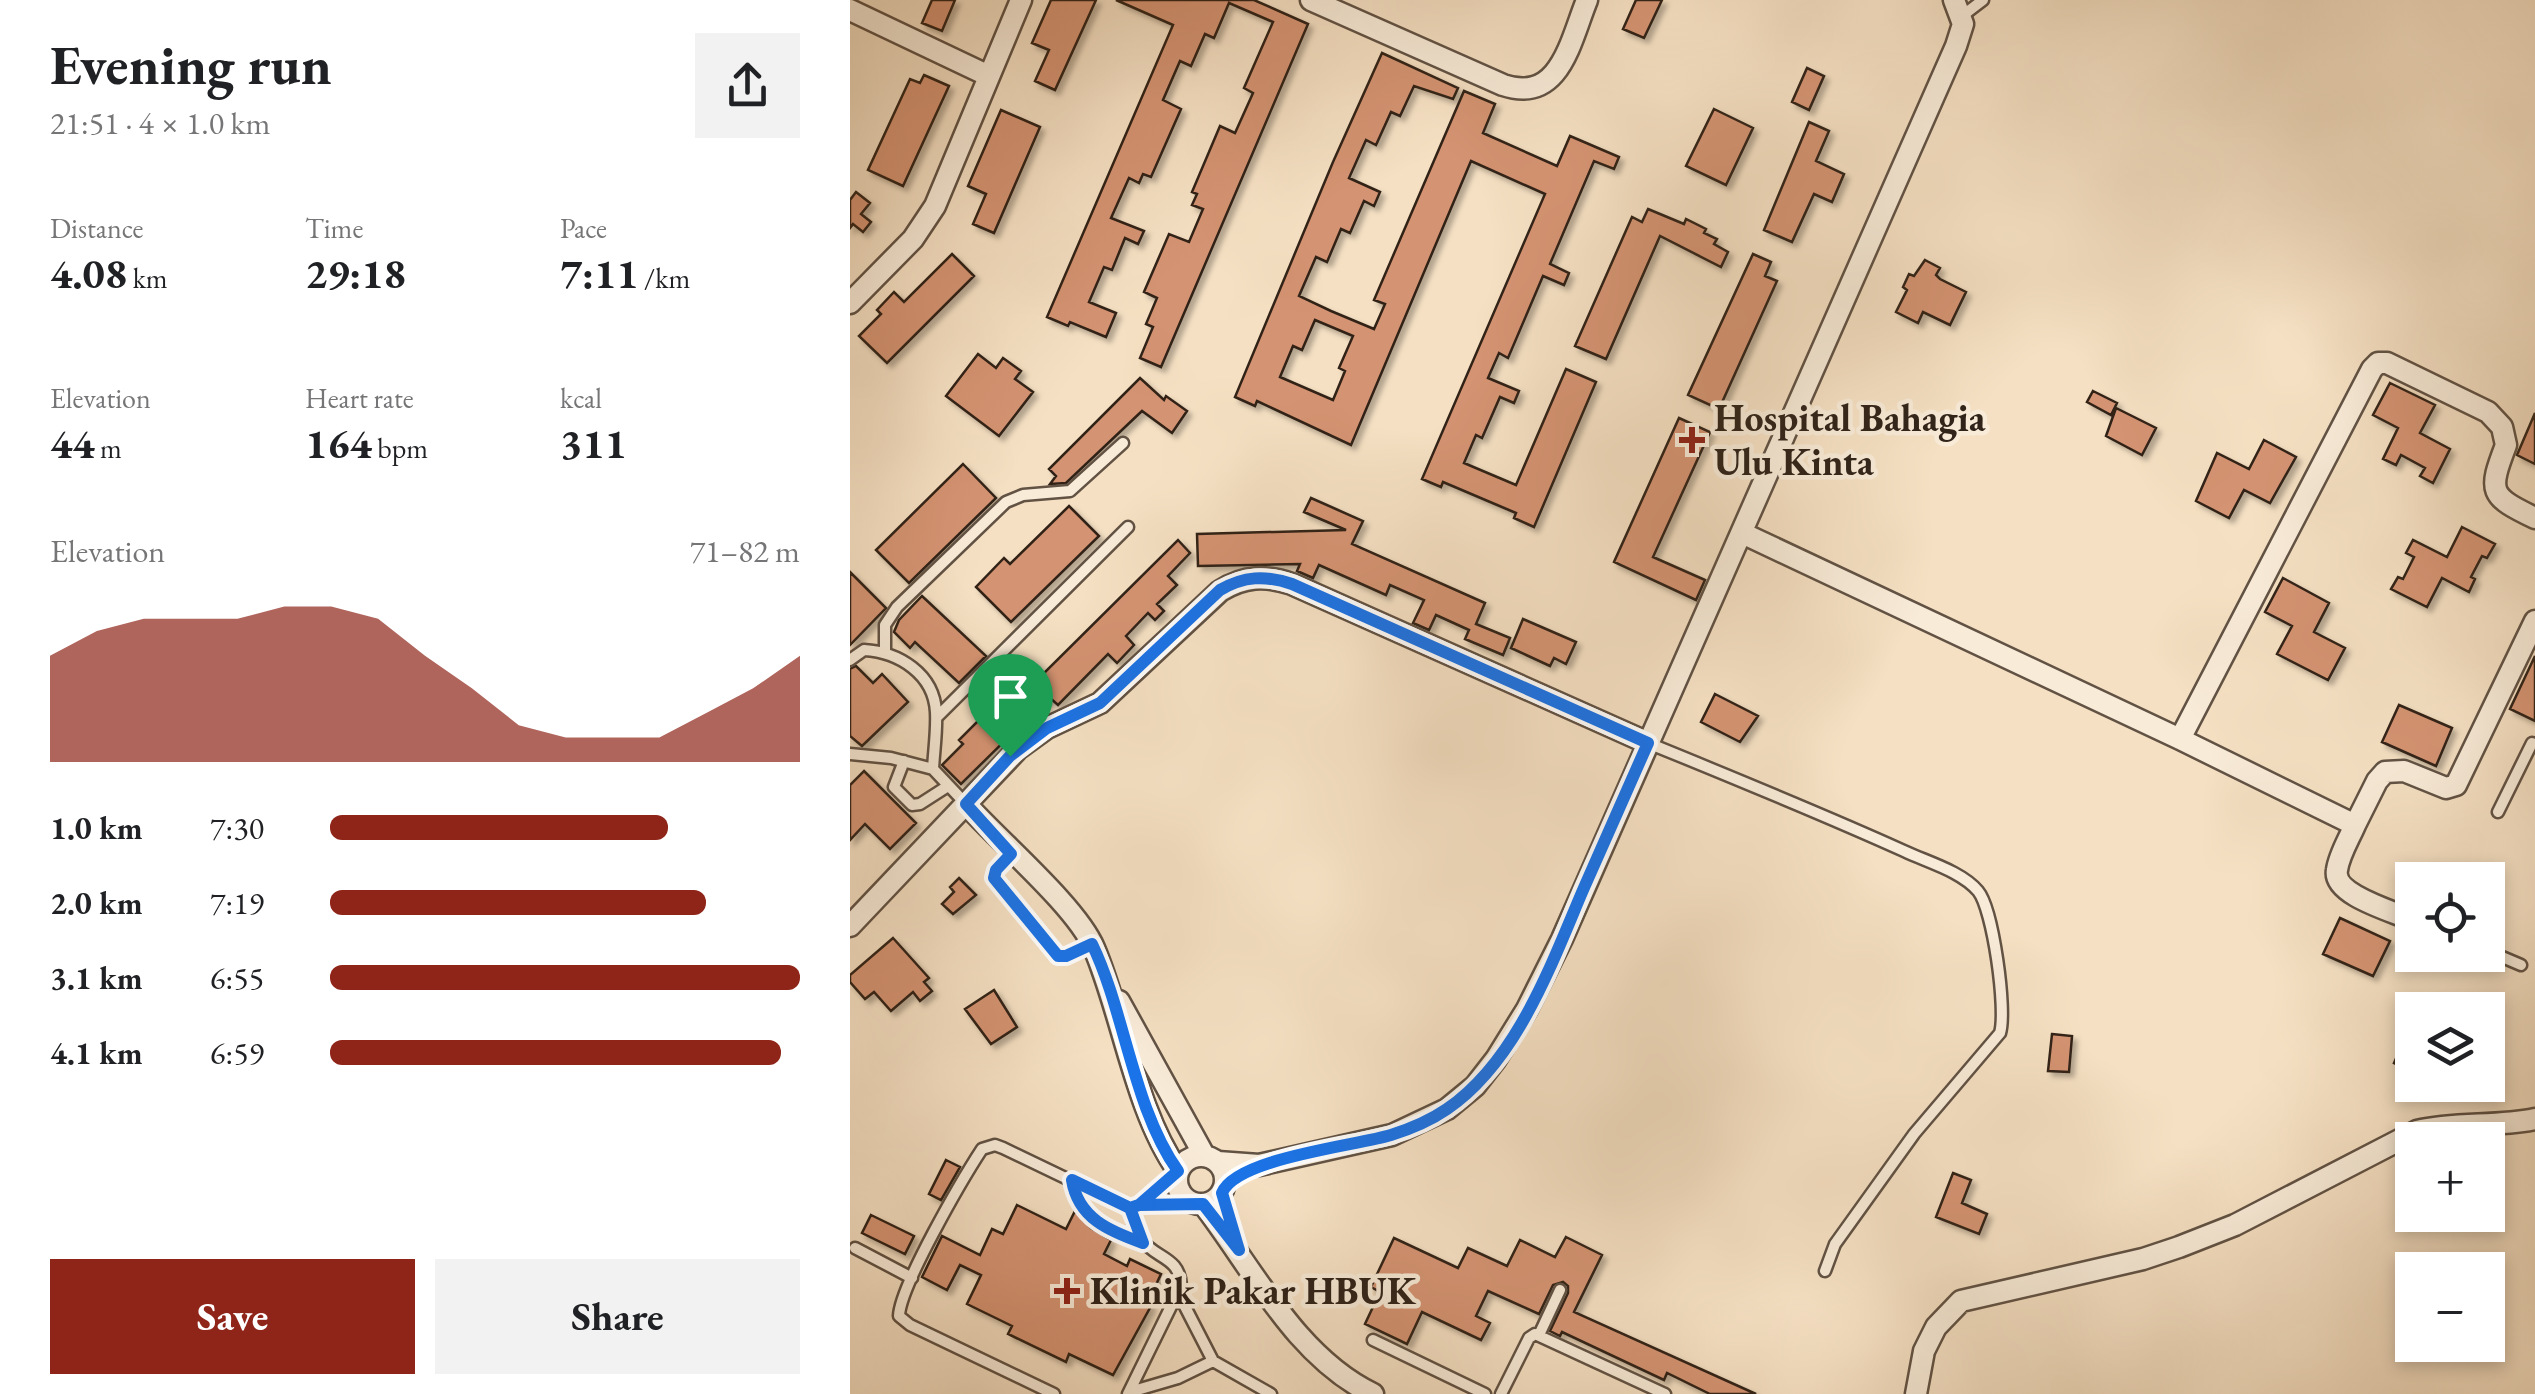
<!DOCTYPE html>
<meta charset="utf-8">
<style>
:root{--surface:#fff;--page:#f2f2f2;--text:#202124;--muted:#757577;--accent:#8f2418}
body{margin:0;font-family:"EB Garamond",serif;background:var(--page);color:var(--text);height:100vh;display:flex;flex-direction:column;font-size:38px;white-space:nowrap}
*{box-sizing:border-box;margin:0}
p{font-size:32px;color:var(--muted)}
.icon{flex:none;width:55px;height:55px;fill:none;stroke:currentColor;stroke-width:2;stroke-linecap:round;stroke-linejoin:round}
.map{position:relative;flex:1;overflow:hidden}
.drawer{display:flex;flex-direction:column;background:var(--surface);width:850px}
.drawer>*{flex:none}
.buttons{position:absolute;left:1545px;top:862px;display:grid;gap:20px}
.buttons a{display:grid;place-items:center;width:110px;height:110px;border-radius:0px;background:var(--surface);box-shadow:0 5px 15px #0003;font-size:50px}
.pin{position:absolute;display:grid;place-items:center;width:85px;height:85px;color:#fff;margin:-102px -42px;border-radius:50% 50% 50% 0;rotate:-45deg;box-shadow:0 0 10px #0007}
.pin .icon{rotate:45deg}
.round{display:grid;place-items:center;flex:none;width:105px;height:105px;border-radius:0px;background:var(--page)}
.headline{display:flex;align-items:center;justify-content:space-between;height:170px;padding:0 50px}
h1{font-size:55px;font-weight:700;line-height:75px}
.metrics{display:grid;grid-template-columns:repeat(3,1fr);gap:15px;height:170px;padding:10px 50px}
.metrics div{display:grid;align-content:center}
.metrics b{font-size:42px;font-weight:700}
.metrics small{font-size:28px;font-weight:400}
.metrics p{font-size:28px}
.chart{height:280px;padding:20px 50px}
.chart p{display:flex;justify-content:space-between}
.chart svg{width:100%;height:180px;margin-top:10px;fill:var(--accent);opacity:.7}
.action{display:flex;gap:20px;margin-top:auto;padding:20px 50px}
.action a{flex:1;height:115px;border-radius:0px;background:var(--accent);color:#fff;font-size:40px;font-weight:700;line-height:115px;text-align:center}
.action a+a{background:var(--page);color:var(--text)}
ul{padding:0 50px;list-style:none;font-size:32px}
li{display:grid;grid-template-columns:160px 120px 1fr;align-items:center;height:75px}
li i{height:25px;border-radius:12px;background:var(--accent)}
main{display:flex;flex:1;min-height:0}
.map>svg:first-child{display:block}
.building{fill:#d49372;stroke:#302319;stroke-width:2.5;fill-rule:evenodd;filter:url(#shadow)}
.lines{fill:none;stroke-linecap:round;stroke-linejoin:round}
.lane-casing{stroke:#615244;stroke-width:15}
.street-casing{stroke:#615244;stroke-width:25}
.lane{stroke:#f8ebd8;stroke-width:10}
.street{stroke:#f8ebd8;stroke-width:20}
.route-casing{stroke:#fff;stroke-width:20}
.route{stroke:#1a73e8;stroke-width:12}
.poi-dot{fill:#8f2418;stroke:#f8ebd8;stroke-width:4}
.labels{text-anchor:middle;stroke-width:9;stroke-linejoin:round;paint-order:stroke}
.poi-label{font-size:38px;font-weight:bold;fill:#302319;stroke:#f8ebd8;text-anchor:start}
</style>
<main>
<section class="drawer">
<div class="headline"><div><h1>Evening run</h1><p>21:51 · 4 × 1.0 km</p></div><a class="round"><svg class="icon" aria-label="share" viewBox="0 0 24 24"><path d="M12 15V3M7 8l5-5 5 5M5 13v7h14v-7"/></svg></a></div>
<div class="metrics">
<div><p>Distance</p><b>4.08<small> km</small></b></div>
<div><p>Time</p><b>29:18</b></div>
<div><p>Pace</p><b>7:11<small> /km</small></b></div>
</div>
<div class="metrics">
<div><p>Elevation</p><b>44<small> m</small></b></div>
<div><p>Heart rate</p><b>164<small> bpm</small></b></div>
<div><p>kcal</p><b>311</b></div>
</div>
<div class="chart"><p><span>Elevation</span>71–82 m</p>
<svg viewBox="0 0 160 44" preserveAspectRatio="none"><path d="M0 44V18L10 12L20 9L30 9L40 9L50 6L60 6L70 9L80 18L90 26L100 35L110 38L120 38L130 38L140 32L150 26L160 18V44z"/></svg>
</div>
<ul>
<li><b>1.0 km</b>7:30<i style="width:72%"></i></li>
<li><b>2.0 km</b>7:19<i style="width:80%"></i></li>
<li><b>3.1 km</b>6:55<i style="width:100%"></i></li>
<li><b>4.1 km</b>6:59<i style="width:96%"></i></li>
</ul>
<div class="action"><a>Save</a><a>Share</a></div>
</section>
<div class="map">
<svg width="1685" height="1394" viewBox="0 0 1685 1394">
<defs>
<filter id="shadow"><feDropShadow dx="4.5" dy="4.5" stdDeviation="2.5" flood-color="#0004"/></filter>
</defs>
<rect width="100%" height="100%" fill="#f5e0c3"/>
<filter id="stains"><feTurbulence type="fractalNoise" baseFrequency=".002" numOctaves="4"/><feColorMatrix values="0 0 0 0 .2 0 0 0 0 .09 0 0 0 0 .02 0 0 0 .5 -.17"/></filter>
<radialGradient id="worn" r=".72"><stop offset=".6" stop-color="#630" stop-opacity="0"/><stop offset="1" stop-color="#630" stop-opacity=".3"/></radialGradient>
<!-- building -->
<path class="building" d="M 82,0 L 105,0 L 92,31 L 72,23 Z
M 201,0 L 246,0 L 205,90 L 185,81 L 199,50 L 182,43 Z
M 266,0 L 404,0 L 458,24 L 311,367 L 290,358 L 303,327 L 296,324 L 307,298 L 294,292 L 319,234 L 339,242 L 353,209 L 342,205 L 347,194 L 342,192 L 370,126 L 385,133 L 403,93 L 394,88 L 423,22 L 379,3 L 364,38 L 355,34 L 341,66 L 330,61 L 313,100 L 331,109 L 301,177 L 293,174 L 289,183 L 279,178 L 261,218 L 294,231 L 288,244 L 275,238 L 262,270 L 254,267 L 239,302 L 266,313 L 256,337 L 220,322 L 218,326 L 197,317 L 323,25 Z
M 786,0 L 812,0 L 794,38 L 773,29 Z
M 532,53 L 608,88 L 603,99 L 564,86 L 550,116 L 541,112 L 526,145 L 516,140 L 499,178 L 530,192 L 524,206 L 514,201 L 500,233 L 491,229 L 477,262 L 466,257 L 449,296 L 481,311 L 524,329 L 535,304 L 524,300 L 614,91 L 645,104 L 633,133 L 707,166 L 720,136 L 769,157 L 764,169 L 744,161 L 700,264 L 719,273 L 714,285 L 693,276 L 658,358 L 649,353 L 638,378 L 669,391 L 664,403 L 650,397 L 632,438 L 626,435 L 614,463 L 666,485 L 716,369 L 746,382 L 684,527 L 664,518 L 666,513 L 593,482 L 591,487 L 572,479 L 695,194 L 621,161 L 501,445 L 407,401 L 405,406 L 385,397 L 483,162 ZM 465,320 L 503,336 L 489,368 L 495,371 L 483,400 L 430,377 L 443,346 L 452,350 Z
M 957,68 L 974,76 L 959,110 L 942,102 Z
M 74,75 L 99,86 L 53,186 L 18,170 L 60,79 L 70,83 Z
M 864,109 L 903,128 L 876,185 L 836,166 Z
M 151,110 L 190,127 L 144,233 L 123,224 L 136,194 L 118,186 Z
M 959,122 L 979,131 L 966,161 L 994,174 L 982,202 L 964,194 L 942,242 L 914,230 Z
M 6,192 L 20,203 L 11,214 L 21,222 L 13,232 L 3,224 L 0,228 L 0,200 Z
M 798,209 L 834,224 L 836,219 L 856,229 L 854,233 L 867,239 L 864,244 L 878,252 L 871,267 L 810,236 L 756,359 L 725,346 L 782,217 L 792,222 Z
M 102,254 L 124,276 L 37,363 L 9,336 L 31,314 L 27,310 L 44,292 L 54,302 Z
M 903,254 L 921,262 L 915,276 L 927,281 L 869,409 L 838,395 Z
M 1075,260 L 1090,268 L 1086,275 L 1090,279 L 1116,292 L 1100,325 L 1073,312 L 1068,323 L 1046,312 L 1057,290 L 1053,287 L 1059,274 L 1064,276 Z
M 128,354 L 146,368 L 153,358 L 171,371 L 165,379 L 183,392 L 149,436 L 96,396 Z
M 290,378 L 314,400 L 316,396 L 337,411 L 322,433 L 292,411 L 216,483 L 200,484 L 206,476 L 199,469 Z
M 1540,383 L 1585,405 L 1570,433 L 1600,449 L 1583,483 L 1570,476 L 1575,468 L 1551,455 L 1546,465 L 1533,459 L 1548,428 L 1523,415 Z
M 1243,391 L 1267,403 L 1261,415 L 1237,402 Z
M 1266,408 L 1306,428 L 1292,455 L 1256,436 Z
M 1685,413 L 1685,464 L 1667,455 Z
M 829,418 L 860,432 L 803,557 L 855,580 L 846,600 L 764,562 Z
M 1414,440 L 1446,457 L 1420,503 L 1394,490 L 1379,518 L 1346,501 L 1367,453 L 1399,469 Z
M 113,464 L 146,498 L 59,583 L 26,550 Z
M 461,498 L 513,521 L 502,544 L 635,603 L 626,624 L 660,638 L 653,655 L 615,639 L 619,630 L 586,615 L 579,630 L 563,623 L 574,600 L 540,585 L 536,595 L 469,565 L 463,578 L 447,571 L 450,564 L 348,566 L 347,534 L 496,530 L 454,512 Z
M 219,506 L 249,536 L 161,622 L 126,587 L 154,558 L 160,564 Z
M 1612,527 L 1645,544 L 1637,558 L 1632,556 L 1621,577 L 1625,579 L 1619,592 L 1592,578 L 1577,607 L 1541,589 L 1548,577 L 1553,579 L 1564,557 L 1556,553 L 1563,540 L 1597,557 Z
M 328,540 L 340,553 L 318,576 L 327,585 L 307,604 L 314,611 L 305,620 L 298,613 L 276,636 L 284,645 L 267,663 L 258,654 L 208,705 L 199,697 L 111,784 L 92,765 L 113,744 L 109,740 L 138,711 L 121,695 L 149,668 L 175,692 Z
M 0,572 L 36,608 L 0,645 Z
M 1433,578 L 1479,603 L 1464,632 L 1495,648 L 1478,680 L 1427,654 L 1442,626 L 1415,612 Z
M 72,596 L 136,656 L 109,683 L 65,642 L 60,648 L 44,632 L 49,620 Z
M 673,619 L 726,642 L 716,664 L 704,658 L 700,666 L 661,648 Z
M 1685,656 L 1685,721 L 1660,709 Z
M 6,666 L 23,683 L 32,674 L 58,702 L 12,746 L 0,736 L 0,669 Z
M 865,694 L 908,716 L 890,742 L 851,722 Z
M 1549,705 L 1602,728 L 1586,766 L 1532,742 Z
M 14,771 L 66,823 L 40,849 L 15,824 L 0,840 L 0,785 Z
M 109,878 L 126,895 L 103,914 L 92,904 L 104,892 L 100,887 Z
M 1490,918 L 1540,941 L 1523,976 L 1473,954 Z
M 43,938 L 79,978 L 74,982 L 82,991 L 70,1001 L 63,992 L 41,1011 L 24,992 L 15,999 L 0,982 L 0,975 Z
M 144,990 L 167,1027 L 141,1044 L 115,1009 Z
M 1562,1021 L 1562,1071 L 1544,1063 Z
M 1202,1034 L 1222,1036 L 1219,1072 L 1198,1071 Z
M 96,1160 L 110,1167 L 91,1200 L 79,1194 Z
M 1103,1173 L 1121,1180 L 1112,1203 L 1137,1214 L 1129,1234 L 1086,1217 Z
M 167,1205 L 216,1229 L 225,1211 L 241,1228 L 261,1240 L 254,1254 L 277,1266 L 280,1259 L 311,1274 L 297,1304 L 301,1306 L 263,1375 L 219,1354 L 216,1362 L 158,1334 L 162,1326 L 117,1304 L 131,1275 L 110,1265 L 97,1290 L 72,1277 L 92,1236 L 130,1255 L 142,1229 L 153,1234 Z
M 21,1215 L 64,1236 L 55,1254 L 12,1233 Z
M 716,1237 L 752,1255 L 724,1312 L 906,1394 L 860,1394 L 817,1373 L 814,1380 L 712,1332 L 710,1336 L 700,1331 L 718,1293 L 718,1286 L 713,1282 L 703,1285 L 689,1314 L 638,1291 L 626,1316 L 640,1323 L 631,1340 L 572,1312 L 557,1344 L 515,1324 L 530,1292 L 521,1287 L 544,1238 L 608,1268 L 618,1248 L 657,1266 L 670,1240 L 705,1257 Z"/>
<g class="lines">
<defs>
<path id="lane" d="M 1112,16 L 1133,0
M 35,653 L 35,625 L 47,607 L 156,502 L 173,495 L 220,491 L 273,443
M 0,660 L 14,650 C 49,652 84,674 86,712 C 87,731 84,750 83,769
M 87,717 L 278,527
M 798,743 C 884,778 970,813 1054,851 C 1077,862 1111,871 1128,891 C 1143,909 1157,1010 1150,1033 L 1064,1134 L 985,1244 L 975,1271
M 0,754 L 41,758 L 83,769 L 116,804
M 54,761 L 44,787 L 62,805 L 70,804 L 98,786
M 1648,812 L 1682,743
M 161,854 L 146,870 L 145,882 L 204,954 L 216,956 L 241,944
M 1638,951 L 1671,965
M 222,1180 C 228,1218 258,1231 292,1243
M 290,1204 L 327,1174
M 5,1248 L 62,1278
M 328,1293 L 363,1361 L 421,1394
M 689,1335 L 710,1290
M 523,1340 L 635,1394
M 280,1392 L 328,1378 L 363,1361
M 204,1394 L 60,1325 L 49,1316 C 50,1286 113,1178 132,1149 L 145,1145 L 153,1148 L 280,1209 L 289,1205 L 347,1204
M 278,1394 L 331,1286 C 330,1256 305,1259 291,1239 C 284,1231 282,1219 280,1209
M 651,1394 L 679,1338 L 685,1334 L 815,1394"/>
<path id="street" d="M 461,0 L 653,85 C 710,104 720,42 737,0
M 0,10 L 139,76
M 0,303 L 63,239 L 85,206 L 171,0
M 892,533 L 1330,739 L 1505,825 L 1527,781 L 1535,772 L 1554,771 L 1596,788 L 1606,785 L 1685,621
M 1330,739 L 1522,369 L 1528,363 L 1537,363 L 1638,412 L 1652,427 L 1656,445 C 1638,492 1639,496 1685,518
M 116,804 C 149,841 227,907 244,948 C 273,1016 285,1110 328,1171
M 1505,825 C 1499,839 1489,855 1487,870 C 1482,895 1543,911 1562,920
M 0,926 L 168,749 L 197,728 L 250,703 L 370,591 C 394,576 415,575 442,584 L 798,743
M 269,1001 L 354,1155
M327 1180a24 24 0 1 1 48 0a24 24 0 1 1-48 0Z
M 368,1162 L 409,1165 L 542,1135 L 597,1109 L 625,1086 L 646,1059 L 677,1009 L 712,939 L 1106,46 L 1113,24 L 1104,0
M 353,1204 C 403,1269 446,1357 523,1394
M 1066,1394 L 1074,1351 L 1086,1327 L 1111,1301 L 1293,1259 L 1329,1247 L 1385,1225 L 1567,1131 C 1606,1122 1646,1127 1685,1119"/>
</defs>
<!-- lane casing -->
<use href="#lane" class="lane-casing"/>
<!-- street casing -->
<use href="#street" class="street-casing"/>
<!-- lane -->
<use href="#lane" class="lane"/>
<!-- street -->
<use href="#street" class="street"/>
</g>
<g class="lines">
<defs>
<path id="route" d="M 160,756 L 116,804 L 161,854 L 146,870 L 144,878 L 208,956 L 216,956 L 242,944 C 275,1012 283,1108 328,1171 L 289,1205 L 280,1208 L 222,1180 C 228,1218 259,1231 293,1243 L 280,1208 L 289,1205 L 353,1204 L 389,1250 L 372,1193 C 386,1158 505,1146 541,1135 C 560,1129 581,1120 597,1109 C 667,1061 701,965 733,890 C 755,841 776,792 798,743 L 442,584 C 415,575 394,576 370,590 L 250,703 L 197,728 L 160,756"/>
</defs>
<!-- route casing -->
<use href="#route" class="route-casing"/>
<!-- route -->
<use href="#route" class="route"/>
</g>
<!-- markers -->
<g class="poi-dot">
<path d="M837 425h10v10h10v10h-10v10h-10v-10h-10v-10h10z"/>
<path d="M212 1276h10v10h10v10h-10v10h-10v-10h-10v-10h10z"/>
</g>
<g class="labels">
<!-- poi labels -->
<g class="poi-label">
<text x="864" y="431">Hospital Bahagia<tspan x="864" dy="44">Ulu Kinta</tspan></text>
<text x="240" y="1304">Klinik Pakar HBUK</text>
</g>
</g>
<rect width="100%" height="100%" filter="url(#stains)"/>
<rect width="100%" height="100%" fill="url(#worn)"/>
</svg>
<div class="buttons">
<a><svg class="icon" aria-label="locate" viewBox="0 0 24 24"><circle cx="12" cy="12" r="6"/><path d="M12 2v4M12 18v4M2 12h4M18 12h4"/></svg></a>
<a><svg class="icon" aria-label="layers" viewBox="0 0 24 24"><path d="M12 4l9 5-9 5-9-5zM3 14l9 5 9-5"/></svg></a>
<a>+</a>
<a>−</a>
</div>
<div class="pin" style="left:160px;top:756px;background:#1e9e55"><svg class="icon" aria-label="arrive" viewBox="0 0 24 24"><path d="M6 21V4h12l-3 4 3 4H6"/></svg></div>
</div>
</main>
